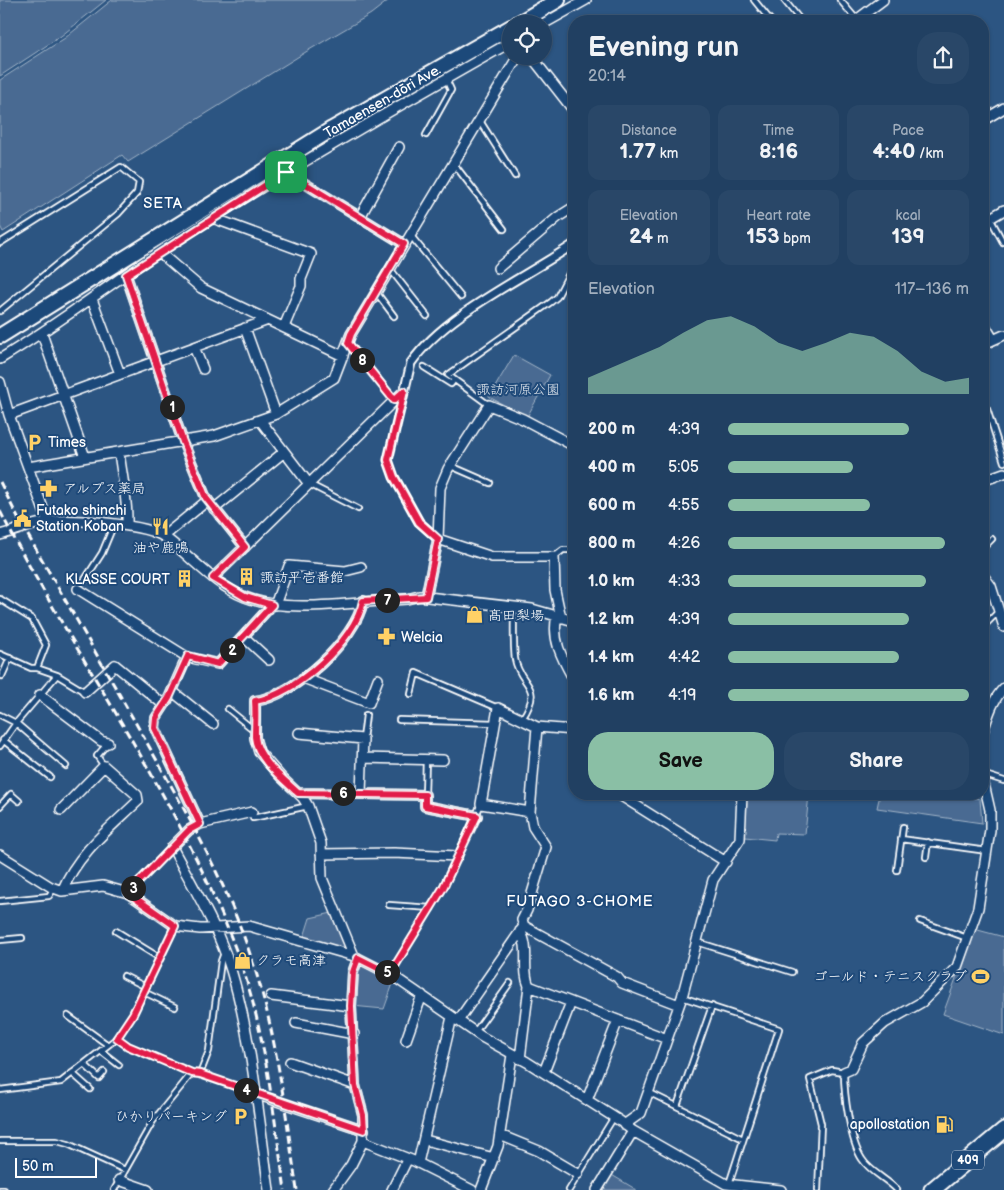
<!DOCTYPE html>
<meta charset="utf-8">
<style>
:root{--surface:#214062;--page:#294768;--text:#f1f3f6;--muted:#a2afbe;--line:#3e5977;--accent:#8abfa5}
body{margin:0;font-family:"Balsamiq Sans","Klee One",sans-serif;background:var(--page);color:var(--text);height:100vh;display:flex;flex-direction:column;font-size:19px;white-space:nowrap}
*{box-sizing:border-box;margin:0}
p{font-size:16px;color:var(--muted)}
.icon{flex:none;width:28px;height:28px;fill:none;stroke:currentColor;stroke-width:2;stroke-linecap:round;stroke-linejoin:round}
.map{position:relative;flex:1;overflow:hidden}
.drawer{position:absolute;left:568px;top:15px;width:421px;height:785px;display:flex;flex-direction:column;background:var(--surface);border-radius:20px;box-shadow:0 1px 4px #0004,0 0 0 1px var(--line)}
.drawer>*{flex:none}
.controls{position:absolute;left:502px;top:15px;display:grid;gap:10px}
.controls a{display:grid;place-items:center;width:50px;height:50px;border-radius:50%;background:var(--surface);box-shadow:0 1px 4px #0004,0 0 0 1px var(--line);font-size:25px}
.scale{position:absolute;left:15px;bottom:12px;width:82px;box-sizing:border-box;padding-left:5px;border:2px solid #fff;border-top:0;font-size:14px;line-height:18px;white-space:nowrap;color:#fff;-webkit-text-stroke:4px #1f4a7a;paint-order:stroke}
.pin{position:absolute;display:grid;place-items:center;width:42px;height:42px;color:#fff;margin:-21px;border-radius:10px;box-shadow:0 2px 8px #0006}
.km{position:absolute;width:25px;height:25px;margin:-12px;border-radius:50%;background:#222;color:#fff;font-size:14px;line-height:25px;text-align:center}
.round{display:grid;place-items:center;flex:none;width:52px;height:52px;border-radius:20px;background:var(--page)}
.headline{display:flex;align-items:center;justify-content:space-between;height:85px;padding:0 20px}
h1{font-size:28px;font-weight:800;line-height:38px}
.metrics{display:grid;grid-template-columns:repeat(3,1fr);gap:8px;height:85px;padding:5px 20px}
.metrics div{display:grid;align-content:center;border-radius:12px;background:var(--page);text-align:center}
.metrics b{font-size:21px;font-weight:800}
.metrics small{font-size:14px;font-weight:400}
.metrics p{font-size:14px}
.chart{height:140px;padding:10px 20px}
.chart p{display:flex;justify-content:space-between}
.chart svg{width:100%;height:90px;margin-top:5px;fill:var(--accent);opacity:.7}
.primary-button{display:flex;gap:10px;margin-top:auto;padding:10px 20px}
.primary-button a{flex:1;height:58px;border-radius:20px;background:var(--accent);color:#111;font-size:20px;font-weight:800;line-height:58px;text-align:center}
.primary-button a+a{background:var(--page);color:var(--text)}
ul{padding:0 20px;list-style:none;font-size:16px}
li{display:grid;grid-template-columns:80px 60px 1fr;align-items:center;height:38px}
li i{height:12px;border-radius:6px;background:var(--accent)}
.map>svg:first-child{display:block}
.green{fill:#486b92;stroke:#a4b5c8}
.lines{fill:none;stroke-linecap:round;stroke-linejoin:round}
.service-casing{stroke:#fff;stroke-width:8}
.pedestrian-casing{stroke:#fff;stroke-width:11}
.minor-casing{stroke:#fff;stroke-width:12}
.primary-casing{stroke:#fff;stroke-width:18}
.trunk-casing{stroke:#fff;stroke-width:19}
.service{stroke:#1f4a7a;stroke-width:4.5}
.pedestrian{stroke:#1f4a7a;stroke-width:7}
.minor{stroke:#1f4a7a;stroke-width:9}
.primary{stroke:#1f4a7a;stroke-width:14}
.trunk{stroke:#1f4a7a;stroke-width:15}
.rail{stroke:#fff;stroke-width:3;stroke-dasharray:8 4;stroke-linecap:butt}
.route-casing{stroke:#fff;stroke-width:10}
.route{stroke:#e11d48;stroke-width:6}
.labels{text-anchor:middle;stroke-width:4;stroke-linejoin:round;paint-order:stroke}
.shield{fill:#1f4a7a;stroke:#bcc9d7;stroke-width:1}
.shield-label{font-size:12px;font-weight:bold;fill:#fff}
.street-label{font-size:14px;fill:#fff;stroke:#1f4a7a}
.park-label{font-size:14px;fill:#dae1e9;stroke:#1f4a7a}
.poi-label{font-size:14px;fill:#fff;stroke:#1f4a7a;text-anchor:start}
.neighbourhood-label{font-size:15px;letter-spacing:1px;fill:#fff;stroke:#1f4a7a}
</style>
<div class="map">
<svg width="1004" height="1190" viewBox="0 0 1004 1190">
<rect width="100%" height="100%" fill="#2c5582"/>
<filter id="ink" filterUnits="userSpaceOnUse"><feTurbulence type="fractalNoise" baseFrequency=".02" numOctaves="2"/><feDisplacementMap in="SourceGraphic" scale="10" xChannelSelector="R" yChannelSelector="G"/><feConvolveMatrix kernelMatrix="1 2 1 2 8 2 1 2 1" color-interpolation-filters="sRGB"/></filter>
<g filter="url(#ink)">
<!-- green -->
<path class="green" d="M 0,0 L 106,0 L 61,36 L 0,76 Z
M 112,0 L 389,0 L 371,14 L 309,50 L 128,162 L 122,155 L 3,232 L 0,226 L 0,80 L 65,38 Z
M 514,355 L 550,375 L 527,417 L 489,397 Z
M 746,794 L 809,794 L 805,834 L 776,833 L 775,840 L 745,837 Z
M 880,794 L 968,794 L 968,797 L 980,799 L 982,823 L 877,808 Z
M 332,913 L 347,945 L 343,950 L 304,937 L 310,918 Z
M 974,929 L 1004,937 L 1004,1035 L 943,1014 Z
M 358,960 L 395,978 L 384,1009 L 352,1006 Z
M 610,1174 L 637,1190 L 601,1190 Z"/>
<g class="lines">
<defs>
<path id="service" d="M 754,0 L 771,21
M 784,0 L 801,21
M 840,0 L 857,20
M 480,121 L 515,176
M 426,135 L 451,90 L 446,79
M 454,164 L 504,229
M 990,218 L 1003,242
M 411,236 L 461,297
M 0,243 L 121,167 L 139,182 L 137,193 L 118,214 L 0,311
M 391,270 L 427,316
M 376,292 L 394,316
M 348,343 L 394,400
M 424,367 L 451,384 L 454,380
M 982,403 L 987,409 L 1004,462
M 489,405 L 448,375 L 551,302 L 557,297 L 574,264
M 451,466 L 490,483
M 309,484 L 358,509
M 982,549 L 992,539
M 554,557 L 563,550 L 574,550
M 84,581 L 102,553 L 114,524
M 0,599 L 32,619 L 46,645 L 37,668 L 57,675 L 16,723 L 0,746
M 514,607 C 514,624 513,642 515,659 C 520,687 545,684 522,719
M 984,626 L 999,611
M 0,654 L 31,668 L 37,668
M 57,675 L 85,692
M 2,676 L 10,658
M 411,694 L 416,673 L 498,708
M 228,709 L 255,731
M 0,715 L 16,723 L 66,766
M 399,720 L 495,723
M 363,739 L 366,715
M 3,740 L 50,777
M 104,766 L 97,756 L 108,743
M 982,774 L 1004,781
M 425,795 L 426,759
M 0,806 L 11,794 L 19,801
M 252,812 L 253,818 L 308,806
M 901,839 L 987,851
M 926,857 L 928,842
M 897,870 L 903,827
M 128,893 L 172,847
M 0,901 L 49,896 L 54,888
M 389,905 L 431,908
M 920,921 L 967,938
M 116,931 L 160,958
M 0,940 L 22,938
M 697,942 L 792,972
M 390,974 L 443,888 L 481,804
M 124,976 L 146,987
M 144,992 L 175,1007
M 682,997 L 779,1029 L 729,1184
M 68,1016 L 108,1045
M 475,1032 L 510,983
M 117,1038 L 128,1046 L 192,1073 L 200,1074 L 256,1094
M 101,1051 L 119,1065
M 84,1064 L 99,1078 L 104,1072
M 72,1073 L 90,1089
M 200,1074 L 209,1051 L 221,961 L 224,953
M 0,1090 L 61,1082 L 117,1038 L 133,1014 L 175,926
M 648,1092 L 743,1139
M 677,1106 L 712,1006
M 0,1141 L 57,1141 L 68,1144 L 125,1170
M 0,1190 L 4,1190
M 114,1190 L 153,1121 L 192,1073
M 569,1190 L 614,1117
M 818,1190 L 821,1124 L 810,1079 L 832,1070 L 844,1072 C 844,1094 850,1141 862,1159 C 870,1172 887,1179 897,1190"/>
<path id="pedestrian" d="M 438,539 L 419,522 L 394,477 L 388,460 L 411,363 C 446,313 523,279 574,244"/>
<path id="minor" d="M 855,21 L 883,0
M 543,24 L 586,0
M 531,56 L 574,111
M 982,121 L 1004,108
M 286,172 L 404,244
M 360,217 L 399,147
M 213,218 L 311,254 L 301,279 L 301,286 L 284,327
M 982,223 L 1004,210
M 159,252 L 201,288 L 343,356
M 498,268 L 558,217 L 574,207
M 126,275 L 183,442 L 206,498 L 245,547
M 92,299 L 120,374
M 982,321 L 993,339
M 245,328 L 276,414
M 42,334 L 85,457
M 982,345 L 1004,335
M 194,347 L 203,369
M 0,359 C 55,326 106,287 160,251 C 275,177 392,109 511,42
M 0,382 L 9,415 L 48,522
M 9,415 L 268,320
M 260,420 L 309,484
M 119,452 C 122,477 128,501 127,525
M 28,467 L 214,436 L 276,414 L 334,378 L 351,334 L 518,56
M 982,481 L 1004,473
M 214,509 L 284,452
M 0,535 C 15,531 32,524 47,522 C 71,518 148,524 166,538 C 193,558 213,584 245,597 C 289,615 358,601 407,599 L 419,596 L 532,609 L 574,621
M 164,536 L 208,500
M 438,539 L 492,557 L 554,557 L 555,590 L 561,618
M 982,574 L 991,586 L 1004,627
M 213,578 L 404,391
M 78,589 L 187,657 L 218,664 L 272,605
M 426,597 L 438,539 L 440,488 L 448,469 L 489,405 L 523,419 L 574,446
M 275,605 L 289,566 L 345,571 L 361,567
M 557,616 C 551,640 563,660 574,680
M 244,637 L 269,660
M 187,657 L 169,698 L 156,718 L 155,728 L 200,824
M 303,678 L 369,703 L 378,679
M 172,691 L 213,724
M 85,692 L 115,665 L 164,705
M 40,695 L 101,741 L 108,743
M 299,733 L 363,739 L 361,793
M 982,735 C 987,719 992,700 1004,688
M 363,758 L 443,760
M 298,793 L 425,795 L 425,806 L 477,816
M 618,794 L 726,862
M 61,810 L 104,766 L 137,795 L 138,801 C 109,829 78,853 62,891
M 252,812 L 200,824 L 189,830 L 172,847 C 193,887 218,927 231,970 C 252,1039 259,1119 269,1190
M 530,812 L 481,804 L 498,708 L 537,727 L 574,730
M 321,854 L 394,853 L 457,856
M 0,855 L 51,887 L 62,891 L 103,886 L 128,893 L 175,926 L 200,929 L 249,926 L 354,956 L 393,976 L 482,1037 L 527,1062 L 620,1121 L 633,1131 L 726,1184 L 781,1190
M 524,926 L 522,920 L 527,910 L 546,847 L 533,827 L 530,812 L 537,727
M 520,931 C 531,948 521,969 529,986
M 354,956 L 322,878 L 321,843 L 308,806 L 303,798 L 281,777 L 259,752 L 255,738 L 255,701 C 294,696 356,640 363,601
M 271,996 L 351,1006
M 458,1021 L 524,926 L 617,977 L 622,983 L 679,1005
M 296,1023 L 354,1034
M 406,1040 L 422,995
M 520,1059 L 529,986 L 667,1039
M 290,1062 L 355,1085
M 544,1072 L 571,1002
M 844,1072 L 851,1069 L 863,1043 L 885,1023 L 922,1002 L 957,967 L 978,908 L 990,830 L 990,810 L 982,775
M 256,1094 L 364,1130
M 587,1100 L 618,1020
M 624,1125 L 641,1113 L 682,997 L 713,880 L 740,839 L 742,794
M 500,1135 L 539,1151 L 578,1174
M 425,1140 L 494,1158
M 363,1141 L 414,1161 L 472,1190
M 418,1163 L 452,1017
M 119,1180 L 148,1190
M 333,1190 L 351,1165 L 363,1141 L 363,1115 L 355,1085 L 351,1006 L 353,972 L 358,958
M 392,1190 L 407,1160
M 481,1190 L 498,1146 L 512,1055
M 597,1190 L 633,1131"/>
<path id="primary" d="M 517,24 L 558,0
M 0,336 L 332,129 L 511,27"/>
<path id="trunk" d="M 932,1190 L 1004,1130"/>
</defs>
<!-- service casing -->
<use href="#service" class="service-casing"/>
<!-- pedestrian casing -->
<use href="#pedestrian" class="pedestrian-casing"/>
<!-- minor casing -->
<use href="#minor" class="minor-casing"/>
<!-- primary casing -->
<use href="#primary" class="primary-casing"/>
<!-- trunk casing -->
<use href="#trunk" class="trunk-casing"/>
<!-- service -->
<use href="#service" class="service"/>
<!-- pedestrian -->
<use href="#pedestrian" class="pedestrian"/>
<!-- minor -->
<use href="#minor" class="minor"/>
<!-- primary -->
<use href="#primary" class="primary"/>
<!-- trunk -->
<use href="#trunk" class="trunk"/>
<!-- rail -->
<path class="rail" d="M 0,482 L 19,520 C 62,594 105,669 147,743 C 186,812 226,881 251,957 C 277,1032 285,1112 297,1190
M 0,511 C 77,662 182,800 240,961 C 266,1033 273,1114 285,1190"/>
</g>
</g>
<g class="lines" filter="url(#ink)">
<defs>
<path id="route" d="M 286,172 L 404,244 L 351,334 L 348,343 L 394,400 L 404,391 L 388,460 L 394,477 L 419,522 L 438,539 L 426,597 L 363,601 C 356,640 294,696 255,701 C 256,713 255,725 255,737 C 257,759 283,779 298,793 L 425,795 L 425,806 L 477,816 L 443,888 L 390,974 L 358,958 L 353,972 L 351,1006 L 355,1085 L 363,1115 L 364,1130 L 200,1074 L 192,1073 L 128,1046 L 117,1038 L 133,1014 L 175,926 L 128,893 L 189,830 L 200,824 L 155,728 L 156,718 L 169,698 L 188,656 L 218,664 L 272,605 L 245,597 L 213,578 L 245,547 L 206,498 L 183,442 L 126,275 Z"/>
</defs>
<!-- route casing -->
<use href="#route" class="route-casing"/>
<!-- route -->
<use href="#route" class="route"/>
</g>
<!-- icons -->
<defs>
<symbol id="parking-bare" viewBox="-9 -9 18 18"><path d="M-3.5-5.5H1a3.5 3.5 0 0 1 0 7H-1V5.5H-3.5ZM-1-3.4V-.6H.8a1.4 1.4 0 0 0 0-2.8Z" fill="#ffd166" stroke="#1f4a7a" stroke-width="2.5" paint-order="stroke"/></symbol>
<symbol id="pharmacy-bare" viewBox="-9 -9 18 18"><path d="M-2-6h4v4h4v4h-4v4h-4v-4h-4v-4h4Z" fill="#ffd166" stroke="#1f4a7a" stroke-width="2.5" paint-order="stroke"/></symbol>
<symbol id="civic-bare" viewBox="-9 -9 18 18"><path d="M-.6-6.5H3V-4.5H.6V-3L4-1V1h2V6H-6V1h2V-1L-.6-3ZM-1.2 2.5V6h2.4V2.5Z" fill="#ffd166" stroke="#1f4a7a" stroke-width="2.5" paint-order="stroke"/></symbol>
<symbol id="restaurant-bare" viewBox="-9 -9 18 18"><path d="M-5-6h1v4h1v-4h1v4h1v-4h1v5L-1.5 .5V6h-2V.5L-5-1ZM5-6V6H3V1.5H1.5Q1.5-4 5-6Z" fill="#ffd166" stroke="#1f4a7a" stroke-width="2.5" paint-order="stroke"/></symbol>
<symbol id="building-bare" viewBox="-9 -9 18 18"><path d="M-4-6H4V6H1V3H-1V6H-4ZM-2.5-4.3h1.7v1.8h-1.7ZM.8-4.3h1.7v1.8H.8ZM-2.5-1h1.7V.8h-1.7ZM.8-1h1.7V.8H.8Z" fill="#ffd166" stroke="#1f4a7a" stroke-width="2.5" paint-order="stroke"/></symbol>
<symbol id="shop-bare" viewBox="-9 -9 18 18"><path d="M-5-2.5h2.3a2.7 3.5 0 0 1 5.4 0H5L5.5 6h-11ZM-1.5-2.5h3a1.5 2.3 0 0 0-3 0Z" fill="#ffd166" stroke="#1f4a7a" stroke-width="2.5" paint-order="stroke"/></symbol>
<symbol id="stadium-bare" viewBox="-9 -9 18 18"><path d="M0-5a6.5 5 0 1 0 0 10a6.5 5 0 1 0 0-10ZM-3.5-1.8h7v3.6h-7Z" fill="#ffd166" stroke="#1f4a7a" stroke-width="2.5" paint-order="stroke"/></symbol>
<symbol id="fuel-bare" viewBox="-9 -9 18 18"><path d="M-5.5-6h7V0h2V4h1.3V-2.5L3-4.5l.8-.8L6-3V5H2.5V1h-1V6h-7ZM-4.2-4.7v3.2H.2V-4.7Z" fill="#ffd166" stroke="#1f4a7a" stroke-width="2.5" paint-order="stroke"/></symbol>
</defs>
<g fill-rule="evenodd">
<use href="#parking-bare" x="22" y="430" width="25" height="25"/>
<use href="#pharmacy-bare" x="36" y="476" width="25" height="25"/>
<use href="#civic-bare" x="10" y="506" width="25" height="25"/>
<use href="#restaurant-bare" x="148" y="514" width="25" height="25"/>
<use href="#building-bare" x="234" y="564" width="25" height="25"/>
<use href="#building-bare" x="172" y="566" width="25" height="25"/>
<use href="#shop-bare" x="462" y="602" width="25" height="25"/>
<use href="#pharmacy-bare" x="374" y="624" width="25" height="25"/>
<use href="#shop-bare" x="230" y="948" width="25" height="25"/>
<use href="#stadium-bare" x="968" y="964" width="25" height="25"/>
<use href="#parking-bare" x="228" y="1104" width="25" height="25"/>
<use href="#fuel-bare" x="932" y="1112" width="25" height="25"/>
</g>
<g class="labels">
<!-- shield labels -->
<rect class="shield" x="952" y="1150.5" width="32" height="19" rx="4"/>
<g class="shield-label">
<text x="968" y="1164">409</text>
</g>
<!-- street labels -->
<g class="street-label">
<text transform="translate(382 101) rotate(-30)" y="5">Tamaensen-dōri Ave.</text>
</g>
<!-- park labels -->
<g class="park-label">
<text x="518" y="394">諏訪河原公園</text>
</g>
<!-- poi labels -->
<g class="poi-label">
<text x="48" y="447">Times</text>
<text x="63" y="493">アルプス薬局</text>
<text x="36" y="515">Futako shinchi<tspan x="36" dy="16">Station Koban</tspan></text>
<text x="161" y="552" text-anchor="middle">油や鹿鳴</text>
<text x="260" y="582">諏訪平壱番館</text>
<text x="170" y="584" text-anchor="end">KLASSE COURT</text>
<text x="488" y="620">髙田梨場</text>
<text x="401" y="642">Welcia</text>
<text x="256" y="965">クラモ高津</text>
<text x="967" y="981" text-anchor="end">ゴールド・テニスクラブ</text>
<text x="227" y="1121" text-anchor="end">ひかりパーキング</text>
<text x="930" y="1129" text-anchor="end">apollostation</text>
</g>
<!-- neighbourhood labels -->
<g class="neighbourhood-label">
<text x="163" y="208">SETA</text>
<text x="580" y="906">FUTAGO 3-CHOME</text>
</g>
</g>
</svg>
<div class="controls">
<a><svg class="icon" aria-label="locate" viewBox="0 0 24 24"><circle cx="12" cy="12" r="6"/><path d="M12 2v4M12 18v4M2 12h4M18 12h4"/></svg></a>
</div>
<div class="scale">50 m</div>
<div class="pin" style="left:286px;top:172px;background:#1e9e55"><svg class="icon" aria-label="arrive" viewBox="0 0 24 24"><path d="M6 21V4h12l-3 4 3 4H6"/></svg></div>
<b class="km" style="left:172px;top:407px">1</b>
<b class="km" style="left:232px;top:650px">2</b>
<b class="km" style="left:133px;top:888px">3</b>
<b class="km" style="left:246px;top:1090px">4</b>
<b class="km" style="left:387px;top:972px">5</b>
<b class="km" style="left:343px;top:793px">6</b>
<b class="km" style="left:387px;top:600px">7</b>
<b class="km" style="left:362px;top:360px">8</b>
<section class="drawer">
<div class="headline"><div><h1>Evening run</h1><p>20:14</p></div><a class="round"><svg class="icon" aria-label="share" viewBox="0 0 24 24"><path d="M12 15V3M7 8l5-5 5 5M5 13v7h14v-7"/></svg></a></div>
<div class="metrics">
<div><p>Distance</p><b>1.77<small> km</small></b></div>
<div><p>Time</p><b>8:16</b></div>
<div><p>Pace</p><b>4:40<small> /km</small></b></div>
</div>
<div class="metrics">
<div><p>Elevation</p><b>24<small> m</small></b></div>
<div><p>Heart rate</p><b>153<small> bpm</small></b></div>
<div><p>kcal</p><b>139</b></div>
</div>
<div class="chart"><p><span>Elevation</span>117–136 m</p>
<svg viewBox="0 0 160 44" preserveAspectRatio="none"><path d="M0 44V36L10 31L20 26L30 21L40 14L50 8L60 6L70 11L80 19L90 23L100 19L110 14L120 16L130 23L140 33L150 38L160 36V44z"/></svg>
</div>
<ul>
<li><b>200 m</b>4:39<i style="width:75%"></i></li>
<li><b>400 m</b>5:05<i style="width:52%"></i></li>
<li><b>600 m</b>4:55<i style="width:59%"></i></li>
<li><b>800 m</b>4:26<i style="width:90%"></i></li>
<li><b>1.0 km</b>4:33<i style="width:82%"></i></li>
<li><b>1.2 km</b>4:39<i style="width:75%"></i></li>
<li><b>1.4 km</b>4:42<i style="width:71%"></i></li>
<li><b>1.6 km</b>4:19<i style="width:100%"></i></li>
</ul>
<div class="primary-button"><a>Save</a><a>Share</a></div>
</section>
</div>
